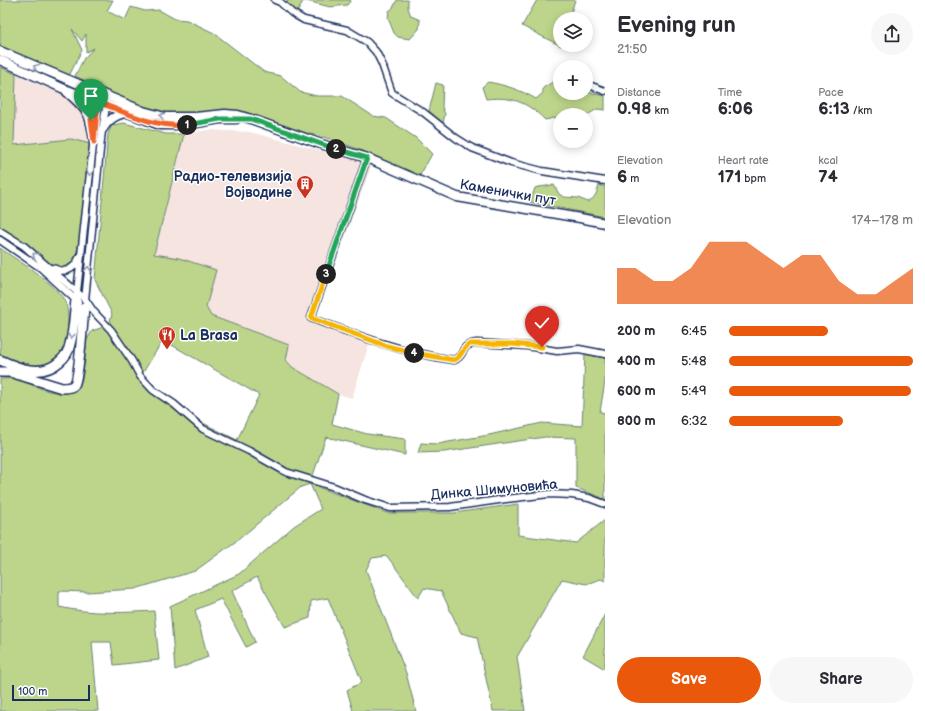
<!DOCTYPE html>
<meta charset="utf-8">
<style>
:root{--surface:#fff;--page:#f7f7f7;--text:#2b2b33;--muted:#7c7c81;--accent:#ea580c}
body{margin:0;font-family:"Balsamiq Sans",sans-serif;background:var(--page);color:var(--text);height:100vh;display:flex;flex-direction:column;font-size:15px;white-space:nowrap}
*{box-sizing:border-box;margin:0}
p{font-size:13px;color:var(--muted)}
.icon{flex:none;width:22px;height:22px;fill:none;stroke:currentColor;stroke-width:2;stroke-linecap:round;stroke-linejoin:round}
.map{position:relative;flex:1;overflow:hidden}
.panel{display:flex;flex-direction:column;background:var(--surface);width:320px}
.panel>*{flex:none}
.fabs{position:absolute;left:553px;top:12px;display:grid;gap:8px}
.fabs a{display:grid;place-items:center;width:40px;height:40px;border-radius:50%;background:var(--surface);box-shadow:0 2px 10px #0003;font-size:20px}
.scale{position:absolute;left:12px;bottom:10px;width:78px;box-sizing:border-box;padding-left:4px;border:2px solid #1b2f5e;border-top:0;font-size:11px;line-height:14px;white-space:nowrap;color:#1b2f5e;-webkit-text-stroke:3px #fff;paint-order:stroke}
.pin{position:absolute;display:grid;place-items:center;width:34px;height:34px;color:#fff;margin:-41px -17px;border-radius:50% 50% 50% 0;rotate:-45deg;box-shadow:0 0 4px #0007}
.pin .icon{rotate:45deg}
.km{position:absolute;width:20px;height:20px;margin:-10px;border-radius:50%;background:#222;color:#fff;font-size:11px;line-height:20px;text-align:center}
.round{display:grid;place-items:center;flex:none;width:42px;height:42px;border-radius:21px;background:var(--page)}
.summary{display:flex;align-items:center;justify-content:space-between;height:68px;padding:0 12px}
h1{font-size:22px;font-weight:700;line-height:30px}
.figures{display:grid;grid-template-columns:repeat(3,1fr);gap:6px;height:68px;padding:4px 12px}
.figures div{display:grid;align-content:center}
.figures b{font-size:17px;font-weight:700}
.figures small{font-size:11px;font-weight:400}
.figures p{font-size:11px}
.chart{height:112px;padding:8px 12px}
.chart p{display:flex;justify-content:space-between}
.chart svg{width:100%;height:72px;margin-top:4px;fill:var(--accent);opacity:.7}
.cta{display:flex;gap:8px;margin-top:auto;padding:8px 12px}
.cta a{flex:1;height:46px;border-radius:24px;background:var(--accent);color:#fff;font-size:16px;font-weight:700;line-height:46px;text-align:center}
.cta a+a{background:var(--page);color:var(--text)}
ul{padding:0 12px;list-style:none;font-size:13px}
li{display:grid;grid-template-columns:64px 48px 1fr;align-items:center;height:30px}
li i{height:10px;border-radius:5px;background:var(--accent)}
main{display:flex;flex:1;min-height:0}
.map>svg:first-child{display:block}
.built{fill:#f5e4df}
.green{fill:#bdd58b;stroke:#6c8274;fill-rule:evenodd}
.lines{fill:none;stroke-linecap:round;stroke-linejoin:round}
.minor-casing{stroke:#1b2f5e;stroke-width:9}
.major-casing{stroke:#1b2f5e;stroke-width:11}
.highway-casing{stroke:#1b2f5e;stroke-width:12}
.minor{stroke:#fff;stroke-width:6}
.major{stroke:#fff;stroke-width:8}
.highway{stroke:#fff;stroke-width:9}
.oneway{stroke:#8d97ae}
.split-1-casing{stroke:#fff;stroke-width:8}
.split-2-casing{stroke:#fff;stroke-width:8}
.split-3-casing{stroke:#fff;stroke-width:8}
.split-4-casing{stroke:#fff;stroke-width:8}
.split-5-casing{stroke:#fff;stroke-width:8}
.split-1{stroke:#f0652b;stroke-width:5}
.split-2{stroke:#22a559;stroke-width:5}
.split-3{stroke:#22a559;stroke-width:5}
.split-4{stroke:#f5b400;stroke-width:5}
.split-5{stroke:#f5b400;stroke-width:5}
.labels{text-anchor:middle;stroke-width:3;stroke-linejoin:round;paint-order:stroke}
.poi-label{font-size:14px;font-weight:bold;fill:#1b2f5e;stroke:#fff;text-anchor:end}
.street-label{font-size:14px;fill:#1b2f5e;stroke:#fff}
</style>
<main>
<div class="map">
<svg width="605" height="711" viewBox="0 0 605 711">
<rect width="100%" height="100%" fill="#fff"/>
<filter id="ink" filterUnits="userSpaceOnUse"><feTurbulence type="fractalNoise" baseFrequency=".025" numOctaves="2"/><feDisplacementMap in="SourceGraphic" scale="8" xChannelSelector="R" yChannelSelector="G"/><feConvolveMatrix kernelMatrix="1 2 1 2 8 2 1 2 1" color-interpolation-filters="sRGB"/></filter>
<g filter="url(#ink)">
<!-- built -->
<path class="built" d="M 16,74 L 62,94 L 78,106 L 85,114 L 89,129 L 90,144 L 71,139 L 14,145 Z
M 208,130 L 250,132 L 372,164 L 313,323 L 369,344 L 352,398 L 338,394 L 292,367 L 286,360 L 289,345 L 211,316 L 206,307 L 216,270 L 154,254 L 184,134 Z"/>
<!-- green -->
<path class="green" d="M 0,0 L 113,0 L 107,11 L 125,20 L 131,7 L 145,11 L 159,10 L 175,19 L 187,20 L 214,33 L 264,72 L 281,76 L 300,92 L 317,96 L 342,96 L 373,116 L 386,118 L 416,138 L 432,154 L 419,177 L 373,155 L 334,140 L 307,133 L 260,117 L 236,112 L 180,117 L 147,110 L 75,76 L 84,58 L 94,48 L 86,52 L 86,34 L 82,41 L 72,29 L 82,50 L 69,76 L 0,49 Z
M 287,0 L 351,0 L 347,5 L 330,7 L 307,1 L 303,1 L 297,13 L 287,3 Z
M 397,0 L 408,0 L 408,8 L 411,16 L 420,20 L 419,29 L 410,39 L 398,37 L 394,33 L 388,18 L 389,11 L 393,8 Z
M 537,0 L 575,0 L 569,19 L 560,19 L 560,45 L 562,45 L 561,46 L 522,26 Z
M 0,67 L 16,74 L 14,145 L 71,139 L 90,144 L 79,242 L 76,255 L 71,263 L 64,267 L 60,267 L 56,266 L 44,260 L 0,228 Z
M 556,80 L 560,82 L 560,93 L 574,93 L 581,99 L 588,92 L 605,96 L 605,110 L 597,109 L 586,116 L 586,115 L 560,115 L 560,121 L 554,118 L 545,120 C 527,102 512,96 486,99 L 482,87 L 488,82 C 505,85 521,90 536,99 L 543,93 L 543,88 Z
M 436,83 L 443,85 L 442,107 L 445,114 L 443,123 L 429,111 Z
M 80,99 L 94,104 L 94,122 L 87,105 Z
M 99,115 L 101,116 L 84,284 L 81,283 Z
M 124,123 L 166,134 L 184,134 L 154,254 L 179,258 L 216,270 L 206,307 L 211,316 L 289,345 L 286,360 L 292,367 L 338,394 L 332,424 L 367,434 L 405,439 L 405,455 L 326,437 L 310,484 L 387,513 L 454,513 L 518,504 L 518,535 L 576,543 L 605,520 L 605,581 L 601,579 L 586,584 L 562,579 L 517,657 L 525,711 L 493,711 L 477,637 L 461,633 L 441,591 L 424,588 L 418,598 L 387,556 L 372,558 L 366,570 L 406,673 L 416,711 L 353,711 L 347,690 L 362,682 L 328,598 L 311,601 L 310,618 L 285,627 L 257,577 L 232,591 L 255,642 L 246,647 L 221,599 L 195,610 L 208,657 L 175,670 L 170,606 L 239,574 L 294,526 L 321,509 L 310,484 L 301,487 L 239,539 L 195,571 L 135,589 L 87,592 L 59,591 L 59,607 C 90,614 122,613 154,611 L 159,660 L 114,665 L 111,642 L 92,642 L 98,711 L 0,711 L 0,379 C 5,379 11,378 16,379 C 36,385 55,399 76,389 L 82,375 L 85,343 L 92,331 L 109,325 L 112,314 L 95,280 L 108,134 L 112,125 ZM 163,340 L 259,395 L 237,440 L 199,421 L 151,384 L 142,374 Z
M 554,185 L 559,194 L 564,197 L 578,198 L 588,202 C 595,198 597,193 599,185 L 605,187 L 605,217 L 530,202 L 535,188 L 539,187 Z
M 0,234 L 40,262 L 39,264 L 0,236 Z
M 0,248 C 18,261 53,281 64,300 C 69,308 68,320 68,330 C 64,375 32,368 0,356 Z
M 585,354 L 605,358 L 605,381 L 600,412 L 605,413 L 605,500 L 600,497 L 576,488 L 576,438 L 545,437 L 444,452 L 418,453 L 421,443 L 437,444 L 489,435 L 542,423 L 582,426 Z
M 605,614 L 605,669 L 583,656 Z"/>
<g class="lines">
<defs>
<path id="minor" d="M 275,0 L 280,2 L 292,13 L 304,20 L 347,30 L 367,42 L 376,52 L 382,64 L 392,93 L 423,112 L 456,138 L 472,148 L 511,163 L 542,171 L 605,181
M 586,84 L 605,91
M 367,158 L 311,318 C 358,336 404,353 454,360 C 467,355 458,345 477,343 L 527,346 L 557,351 L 579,349 L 605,354
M 0,231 L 24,246 L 85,299 L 93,311 L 111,330 L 132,361 L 140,376 L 153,390 L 174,404 L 203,429 L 249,451 L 286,472 L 334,487 L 365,500 L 390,508 L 450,507 L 506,499 L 549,494 L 572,495 L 589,498 L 605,504
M 0,240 L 41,268 L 78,302
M 53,268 C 65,274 74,270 79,258
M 85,300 L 102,130 L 107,102
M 76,301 L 97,109 L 101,94"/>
<path id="major" d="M 0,51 L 143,111 L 165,117 L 195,117 L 225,114 L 238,115 L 251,119 L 321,144 L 367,158 L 457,197 L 580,218 L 605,223
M 0,60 L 62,88 L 160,125 L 185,125 L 220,119 L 236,119
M 67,92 C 88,110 91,114 94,142
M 102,130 C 108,120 114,116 125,113"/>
<path id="highway" d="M 0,360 C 18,368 41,378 59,362 C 64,358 69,351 70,344 C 74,331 74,315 76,301
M 0,372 L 10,372 L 62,388 C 66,388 71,388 74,385 C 79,380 83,319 84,307"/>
</defs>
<!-- minor casing -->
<use href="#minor" class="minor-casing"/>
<!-- major casing -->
<use href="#major" class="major-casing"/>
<!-- highway casing -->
<use href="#highway" class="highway-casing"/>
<!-- minor -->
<use href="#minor" class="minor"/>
<!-- major -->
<use href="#major" class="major"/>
<!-- highway -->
<use href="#highway" class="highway"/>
</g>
<!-- one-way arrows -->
<defs><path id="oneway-chevron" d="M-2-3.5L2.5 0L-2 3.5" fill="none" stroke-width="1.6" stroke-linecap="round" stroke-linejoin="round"/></defs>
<g class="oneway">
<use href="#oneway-chevron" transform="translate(36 67) rotate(-157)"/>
<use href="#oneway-chevron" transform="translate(162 116) rotate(-169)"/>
<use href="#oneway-chevron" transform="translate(90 173) rotate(96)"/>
<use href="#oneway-chevron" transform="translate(35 255) rotate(-141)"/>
<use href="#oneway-chevron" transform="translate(88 269) rotate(-84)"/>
<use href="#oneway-chevron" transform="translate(71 336) rotate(97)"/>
</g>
</g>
<g class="lines" filter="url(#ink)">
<defs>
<path id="split-1" d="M 91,120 L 94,142 L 98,102 C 126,113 156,128 187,125"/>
<path id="split-2" d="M 187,125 L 220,119 L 251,119 L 321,144 L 336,149"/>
<path id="split-3" d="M 326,274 L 367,158 L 336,149"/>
<path id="split-4" d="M 326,274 L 311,318 L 387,346 L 414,353"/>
<path id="split-5" d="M 414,353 L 454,360 C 462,357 462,348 470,344 L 513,344 L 542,347"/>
</defs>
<!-- split-1 casing -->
<use href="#split-1" class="split-1-casing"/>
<!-- split-2 casing -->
<use href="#split-2" class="split-2-casing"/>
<!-- split-3 casing -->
<use href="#split-3" class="split-3-casing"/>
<!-- split-4 casing -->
<use href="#split-4" class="split-4-casing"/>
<!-- split-5 casing -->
<use href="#split-5" class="split-5-casing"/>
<!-- split-1 -->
<use href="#split-1" class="split-1"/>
<!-- split-2 -->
<use href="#split-2" class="split-2"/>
<!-- split-3 -->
<use href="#split-3" class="split-3"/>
<!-- split-4 -->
<use href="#split-4" class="split-4"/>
<!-- split-5 -->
<use href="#split-5" class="split-5"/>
</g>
<!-- icons -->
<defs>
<symbol id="building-pin" viewBox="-11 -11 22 30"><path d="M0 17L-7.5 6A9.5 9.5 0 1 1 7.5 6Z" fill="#c8321e" stroke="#fff"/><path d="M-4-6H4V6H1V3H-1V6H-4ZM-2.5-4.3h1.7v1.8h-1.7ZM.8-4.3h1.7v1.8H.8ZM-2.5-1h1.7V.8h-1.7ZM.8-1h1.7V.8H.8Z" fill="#fff"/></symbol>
<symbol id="restaurant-pin" viewBox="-11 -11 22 30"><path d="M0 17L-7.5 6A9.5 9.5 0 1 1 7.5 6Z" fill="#c8321e" stroke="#fff"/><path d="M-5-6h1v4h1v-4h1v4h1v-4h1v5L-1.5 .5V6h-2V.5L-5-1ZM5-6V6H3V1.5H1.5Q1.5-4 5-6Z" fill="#fff"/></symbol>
</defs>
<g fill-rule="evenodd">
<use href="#building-pin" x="295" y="174" width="20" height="27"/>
<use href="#restaurant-pin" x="157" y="325" width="20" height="27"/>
</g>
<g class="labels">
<!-- poi labels -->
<g class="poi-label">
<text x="292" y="181">Радио-телевизија<tspan x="292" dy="16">Војводине</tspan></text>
<text x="180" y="340" text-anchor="start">La Brasa</text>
</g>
<!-- street labels -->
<g class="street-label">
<text transform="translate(508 192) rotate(10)" y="5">Каменички пут</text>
<text transform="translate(494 489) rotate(-5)" y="5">Динка Шимуновића</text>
</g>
</g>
</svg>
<div class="fabs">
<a><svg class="icon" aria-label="layers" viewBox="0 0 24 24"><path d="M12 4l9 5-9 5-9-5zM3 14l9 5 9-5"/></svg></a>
<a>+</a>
<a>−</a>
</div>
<div class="scale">100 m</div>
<div class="pin" style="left:91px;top:120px;background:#1e9e55"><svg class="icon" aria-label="arrive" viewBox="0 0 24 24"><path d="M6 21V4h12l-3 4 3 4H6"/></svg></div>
<div class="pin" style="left:542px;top:347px;background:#d93025"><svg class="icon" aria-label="check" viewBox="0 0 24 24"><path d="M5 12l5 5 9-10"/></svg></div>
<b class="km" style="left:187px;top:125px">1</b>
<b class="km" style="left:336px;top:149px">2</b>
<b class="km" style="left:326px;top:274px">3</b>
<b class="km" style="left:414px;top:353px">4</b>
</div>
<section class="panel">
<div class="summary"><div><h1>Evening run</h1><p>21:50</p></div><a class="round"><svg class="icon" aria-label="share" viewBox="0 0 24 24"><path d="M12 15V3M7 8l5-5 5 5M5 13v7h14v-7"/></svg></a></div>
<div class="figures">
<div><p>Distance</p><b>0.98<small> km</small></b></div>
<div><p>Time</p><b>6:06</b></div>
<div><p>Pace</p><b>6:13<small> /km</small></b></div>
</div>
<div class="figures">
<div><p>Elevation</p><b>6<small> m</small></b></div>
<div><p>Heart rate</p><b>171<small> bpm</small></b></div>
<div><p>kcal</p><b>74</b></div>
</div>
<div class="chart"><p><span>Elevation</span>174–178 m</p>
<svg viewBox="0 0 160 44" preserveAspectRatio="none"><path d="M0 44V22L10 22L20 30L30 30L40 22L50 6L60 6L70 6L80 14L90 22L100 14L110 14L120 30L130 38L140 38L150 30L160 22V44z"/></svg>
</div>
<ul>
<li><b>200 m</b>6:45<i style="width:54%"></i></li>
<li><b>400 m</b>5:48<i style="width:100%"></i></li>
<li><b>600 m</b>5:49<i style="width:99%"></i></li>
<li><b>800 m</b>6:32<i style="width:62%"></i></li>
</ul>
<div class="cta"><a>Save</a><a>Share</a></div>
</section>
</main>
